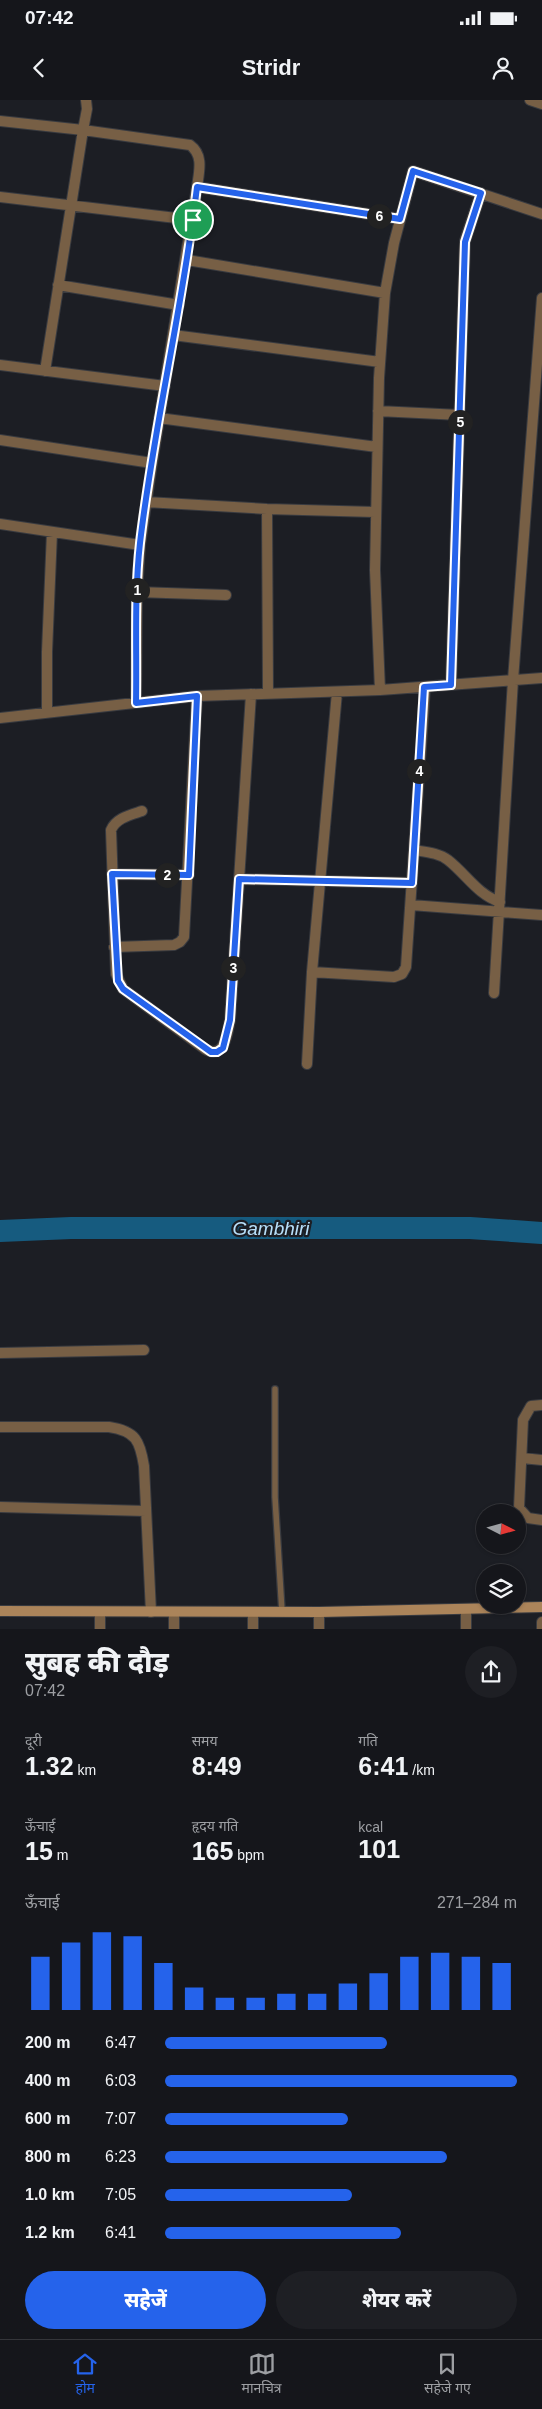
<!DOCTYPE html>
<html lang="hi">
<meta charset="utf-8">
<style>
:root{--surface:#15161b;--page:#1e1f24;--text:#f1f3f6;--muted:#9d9fa3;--line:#34353a;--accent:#2563eb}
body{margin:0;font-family:Arial,"Noto Sans Devanagari",sans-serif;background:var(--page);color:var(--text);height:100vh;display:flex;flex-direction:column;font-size:19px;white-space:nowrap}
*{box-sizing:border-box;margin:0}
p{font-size:16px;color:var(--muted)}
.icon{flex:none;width:28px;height:28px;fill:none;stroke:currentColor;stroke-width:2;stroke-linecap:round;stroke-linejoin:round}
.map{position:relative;height:1529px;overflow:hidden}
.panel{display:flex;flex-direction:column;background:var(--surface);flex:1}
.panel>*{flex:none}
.needle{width:32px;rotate:96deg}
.buttons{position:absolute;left:476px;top:1404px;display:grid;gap:10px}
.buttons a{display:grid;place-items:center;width:50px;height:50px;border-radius:50%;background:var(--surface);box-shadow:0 1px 4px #0004,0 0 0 1px var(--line);font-size:25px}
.pin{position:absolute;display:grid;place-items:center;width:42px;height:42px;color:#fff;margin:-21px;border:2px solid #fff;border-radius:50%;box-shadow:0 1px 5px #0007}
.km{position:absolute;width:25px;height:25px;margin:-12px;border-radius:50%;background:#222;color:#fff;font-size:14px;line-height:25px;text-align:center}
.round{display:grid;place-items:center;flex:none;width:52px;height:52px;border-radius:26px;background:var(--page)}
.headline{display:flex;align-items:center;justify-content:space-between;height:85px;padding:0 25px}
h1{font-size:28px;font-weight:800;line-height:38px}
.stats{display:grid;grid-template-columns:repeat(3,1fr);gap:8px;height:85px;padding:5px 25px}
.stats div{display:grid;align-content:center}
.stats b{font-size:25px;font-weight:800}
.stats small{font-size:14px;font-weight:400}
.stats p{font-size:14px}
.chart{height:140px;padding:10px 25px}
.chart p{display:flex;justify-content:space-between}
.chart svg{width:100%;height:90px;margin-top:5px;stroke:var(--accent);stroke-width:6}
.action{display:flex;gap:10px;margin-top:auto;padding:10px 25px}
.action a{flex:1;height:58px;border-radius:30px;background:var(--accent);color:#fff;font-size:20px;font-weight:800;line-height:58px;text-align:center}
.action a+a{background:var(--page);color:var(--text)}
ul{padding:0 25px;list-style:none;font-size:16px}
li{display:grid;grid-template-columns:80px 60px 1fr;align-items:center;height:38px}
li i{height:12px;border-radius:6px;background:var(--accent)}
.status{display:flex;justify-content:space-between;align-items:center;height:35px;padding:0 25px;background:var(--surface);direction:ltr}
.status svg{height:14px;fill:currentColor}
header{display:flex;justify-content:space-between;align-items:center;height:65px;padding:0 25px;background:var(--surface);font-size:22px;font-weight:800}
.tabs{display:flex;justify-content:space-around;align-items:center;height:70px;border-top:1px solid var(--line);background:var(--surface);font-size:14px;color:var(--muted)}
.tabs a{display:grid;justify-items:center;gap:2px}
.tabs .current{color:var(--accent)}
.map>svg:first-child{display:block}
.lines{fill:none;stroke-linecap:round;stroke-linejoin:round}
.river{stroke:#165b7f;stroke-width:22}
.lane-casing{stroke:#393b40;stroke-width:8}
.street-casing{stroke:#393b40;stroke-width:12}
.secondary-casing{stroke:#393b40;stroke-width:12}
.lane{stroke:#775f45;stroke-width:5.5}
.street{stroke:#775f45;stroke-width:10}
.secondary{stroke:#ab845a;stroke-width:10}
.route-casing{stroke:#fff;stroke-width:10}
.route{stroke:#2563eb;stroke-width:6}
.labels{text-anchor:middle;stroke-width:4.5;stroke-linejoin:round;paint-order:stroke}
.water-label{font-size:19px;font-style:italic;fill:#b8e0fb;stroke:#1c1e24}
</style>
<div class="status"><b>07:42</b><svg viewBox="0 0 49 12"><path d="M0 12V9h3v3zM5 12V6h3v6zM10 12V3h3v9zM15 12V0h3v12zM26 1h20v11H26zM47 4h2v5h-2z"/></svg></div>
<header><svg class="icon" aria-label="back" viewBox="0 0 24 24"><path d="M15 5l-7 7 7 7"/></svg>Stridr<svg class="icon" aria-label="person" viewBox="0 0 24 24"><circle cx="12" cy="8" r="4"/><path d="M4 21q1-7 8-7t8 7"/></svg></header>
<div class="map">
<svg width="542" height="1529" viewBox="0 0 542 1529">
<rect width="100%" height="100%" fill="#1c1e24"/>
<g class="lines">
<!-- river -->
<path class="river" d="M 0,1131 L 71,1128 L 470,1128 L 542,1133"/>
<defs>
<path id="lane" d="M 275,1289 L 275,1397 L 282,1512"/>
<path id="street" d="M 86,0 L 87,9 L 83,30 L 190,45 C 204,55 199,72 197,87
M 530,0 L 542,4
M 0,21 L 83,30 L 45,271
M 0,97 L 193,120
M 187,160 L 385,193
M 58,185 L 179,205
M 173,235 L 380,262
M 0,265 L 165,286
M 378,311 L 460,315
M 159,318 L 377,347
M 0,340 L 152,363
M 146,402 L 267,409 L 375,412
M 267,409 L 268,594
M 0,424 L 140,445 L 152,363 L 197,87 L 400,119
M 137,492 L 226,495
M 451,585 L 465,141 L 481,93
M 380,590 L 375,470 L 379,278 L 385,193 L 394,143 L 413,71 L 542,114
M 136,603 L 137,492 L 140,445
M 47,613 L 47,552 L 52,432
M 0,618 L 197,596 L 380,590 L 542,578
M 142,711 C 130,715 116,718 111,730 L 116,874 L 123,889 L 205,949 C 225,960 227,934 230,920 L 251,594
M 414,750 C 426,752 439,753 448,760 C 467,775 477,794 500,802
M 112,774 L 189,775
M 239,779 L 412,783
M 411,805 L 542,815
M 114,847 L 174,845 L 180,842 L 184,837 L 197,596
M 312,872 L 394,877 L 402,874 L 406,867 L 425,587
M 494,893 L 513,580 L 542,198
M 307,964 L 312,872 L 337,592
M 0,1253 L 144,1250
M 542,1305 L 531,1306 L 523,1320 L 519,1408 L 528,1418 L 542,1420
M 0,1327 L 109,1327 C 136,1331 140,1341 144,1366 L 151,1512
M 522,1358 L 542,1360
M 0,1407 L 146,1411
M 100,1512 L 100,1529
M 174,1512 L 174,1529
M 319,1512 L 319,1529
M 253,1529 L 253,1512
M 466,1529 L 466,1509
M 542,1529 L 542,1522"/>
<path id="secondary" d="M 0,1511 L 319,1512 L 542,1507"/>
</defs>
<!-- lane casing -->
<use href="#lane" class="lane-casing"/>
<!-- street casing -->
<use href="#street" class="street-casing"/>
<!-- secondary casing -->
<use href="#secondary" class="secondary-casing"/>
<!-- lane -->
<use href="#lane" class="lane"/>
<!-- street -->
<use href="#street" class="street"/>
<!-- secondary -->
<use href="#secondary" class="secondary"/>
</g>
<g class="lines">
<defs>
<path id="route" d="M 413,71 L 481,93 L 465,142 L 451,585 L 424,587 L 412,783 L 239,779 L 230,920 L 223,948 L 217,952 L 211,952 L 123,889 L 118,881 L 112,774 L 189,775 L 197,596 L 136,603 C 137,550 134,496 140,443 C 154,324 183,207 197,87 L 400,119 Z"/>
</defs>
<!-- route casing -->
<use href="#route" class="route-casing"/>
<!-- route -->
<use href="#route" class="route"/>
</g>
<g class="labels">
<!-- water labels -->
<g class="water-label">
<text x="271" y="1135">Gambhiri</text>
</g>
</g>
</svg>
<div class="buttons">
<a><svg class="needle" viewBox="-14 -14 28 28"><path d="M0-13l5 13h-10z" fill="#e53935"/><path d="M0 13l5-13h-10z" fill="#9d9fa3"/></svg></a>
<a><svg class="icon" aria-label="layers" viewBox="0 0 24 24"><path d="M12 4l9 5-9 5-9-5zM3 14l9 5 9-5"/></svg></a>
</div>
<div class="pin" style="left:193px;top:120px;background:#1e9e55"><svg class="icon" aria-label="arrive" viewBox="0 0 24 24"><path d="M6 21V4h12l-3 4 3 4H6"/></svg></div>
<b class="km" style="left:137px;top:490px">1</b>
<b class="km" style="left:167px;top:775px">2</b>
<b class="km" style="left:233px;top:868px">3</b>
<b class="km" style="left:419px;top:671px">4</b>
<b class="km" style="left:460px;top:322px">5</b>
<b class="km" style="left:379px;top:116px">6</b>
</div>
<section class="panel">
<div class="headline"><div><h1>सुबह की दौड़</h1><p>07:42</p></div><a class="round"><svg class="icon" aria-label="share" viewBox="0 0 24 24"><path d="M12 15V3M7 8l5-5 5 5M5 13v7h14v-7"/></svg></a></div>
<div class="stats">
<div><p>दूरी</p><b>1.32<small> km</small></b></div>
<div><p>समय</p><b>8:49</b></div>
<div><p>गति</p><b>6:41<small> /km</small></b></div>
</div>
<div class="stats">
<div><p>ऊँचाई</p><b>15<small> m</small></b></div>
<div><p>हृदय गति</p><b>165<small> bpm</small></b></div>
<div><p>kcal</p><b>101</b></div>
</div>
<div class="chart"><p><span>ऊँचाई</span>271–284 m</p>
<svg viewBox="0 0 160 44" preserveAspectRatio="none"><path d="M5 44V18M15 44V11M25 44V6M35 44V8M45 44V21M55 44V33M65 44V38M75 44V38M85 44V36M95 44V36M105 44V31M115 44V26M125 44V18M135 44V16M145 44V18M155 44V21"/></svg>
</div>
<ul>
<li><b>200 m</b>6:47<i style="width:63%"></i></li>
<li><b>400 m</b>6:03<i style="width:100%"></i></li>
<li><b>600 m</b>7:07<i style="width:52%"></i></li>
<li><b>800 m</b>6:23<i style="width:80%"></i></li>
<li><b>1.0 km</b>7:05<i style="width:53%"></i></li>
<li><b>1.2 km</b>6:41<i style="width:67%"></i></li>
</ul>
<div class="action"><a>सहेजें</a><a>शेयर करें</a></div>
</section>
<nav class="tabs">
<a class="current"><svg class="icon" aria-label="home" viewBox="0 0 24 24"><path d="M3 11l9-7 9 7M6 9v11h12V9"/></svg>होम</a>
<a><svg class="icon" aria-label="map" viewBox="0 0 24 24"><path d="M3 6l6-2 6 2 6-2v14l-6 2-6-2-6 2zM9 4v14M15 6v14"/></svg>मानचित्र</a>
<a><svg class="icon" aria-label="saved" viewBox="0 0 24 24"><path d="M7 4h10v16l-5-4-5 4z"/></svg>सहेजे गए</a>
</nav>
